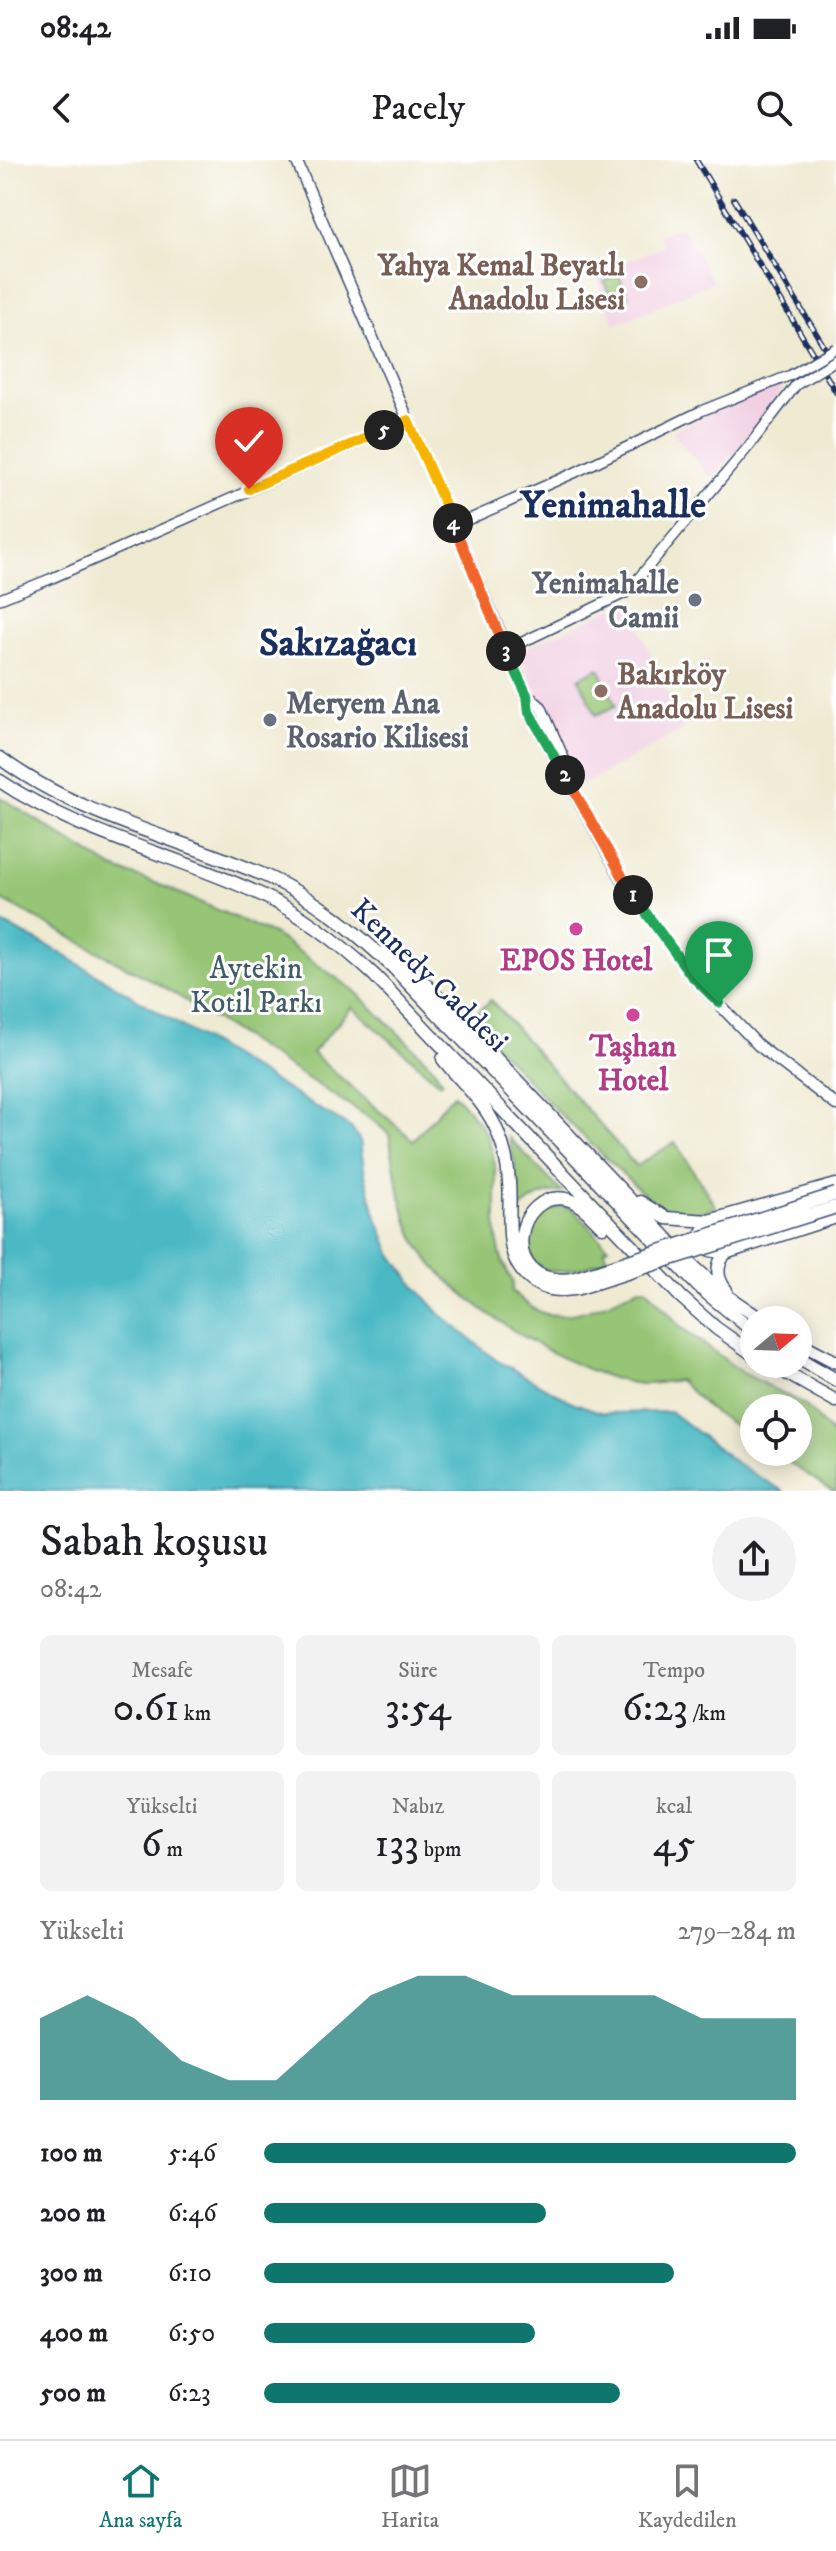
<!DOCTYPE html>
<html lang="tr">
<meta charset="utf-8">
<style>
:root{--surface:#fff;--page:#f2f2f2;--text:#202124;--muted:#757577;--line:#e0e0e0;--accent:#0f766e}
body{margin:0;font-family:"IM FELL DW Pica",serif;background:var(--page);color:var(--text);height:100vh;display:flex;flex-direction:column;font-size:30px;white-space:nowrap}
*{box-sizing:border-box;margin:0}
p{font-size:26px;color:var(--muted)}
.icon{flex:none;width:44px;height:44px;fill:none;stroke:currentColor;stroke-width:2;stroke-linecap:round;stroke-linejoin:round}
.map{position:relative;height:1331px;overflow:hidden}
.panel{display:flex;flex-direction:column;background:var(--surface);flex:1}
.panel>*{flex:none}
.needle{width:52px;rotate:71deg}
.controls{position:absolute;left:740px;top:1146px;display:grid;gap:16px}
.controls a{display:grid;place-items:center;width:72px;height:72px;border-radius:50%;background:var(--surface);box-shadow:0 4px 20px #0003;font-size:40px}
.pin{position:absolute;display:grid;place-items:center;width:68px;height:68px;color:#fff;margin:-82px -34px;border-radius:50% 50% 50% 0;rotate:-45deg;box-shadow:0 0 8px #0007}
.pin .icon{rotate:45deg}
.km{position:absolute;width:40px;height:40px;margin:-20px;border-radius:50%;background:#222;color:#fff;font-size:22px;line-height:40px;text-align:center}
.round{display:grid;place-items:center;flex:none;width:84px;height:84px;border-radius:42px;background:var(--page)}
.summary{display:flex;align-items:center;justify-content:space-between;height:136px;padding:0 40px}
h1{font-size:44px;font-weight:600;line-height:60px}
.metrics{display:grid;grid-template-columns:repeat(3,1fr);gap:12px;height:136px;padding:8px 40px}
.metrics div{display:grid;align-content:center;border-radius:12px;background:var(--page);text-align:center}
.metrics b{font-size:40px;font-weight:600}
.metrics small{font-size:22px;font-weight:400}
.metrics p{font-size:22px}
.chart{height:224px;padding:16px 40px}
.chart p{display:flex;justify-content:space-between}
.chart svg{width:100%;height:144px;margin-top:8px;fill:var(--accent);opacity:.7}
ul{padding:0 40px;list-style:none;font-size:26px}
li{display:grid;grid-template-columns:128px 96px 1fr;align-items:center;height:60px}
li i{height:20px;border-radius:10px;background:var(--accent)}
.status{display:flex;justify-content:space-between;align-items:center;height:56px;padding:0 40px;background:var(--surface);direction:ltr}
.status svg{height:22px;fill:currentColor}
header{display:flex;justify-content:space-between;align-items:center;height:104px;padding:0 40px;background:var(--surface);font-size:36px;font-weight:600}
.dock{display:flex;justify-content:space-around;align-items:center;height:112px;border-top:2px solid var(--line);background:var(--surface);font-size:22px;color:var(--muted)}
.dock a{display:grid;justify-items:center;gap:4px}
.dock .active{color:var(--accent)}
.map>svg:first-child{display:block}
.built{fill:#f1d0e3}
.green{fill:#96c575;stroke:#587a6a;stroke-width:2}
.water{fill:#4bb9c4;stroke:#337491;stroke-width:2}
.lines{fill:none;stroke-linecap:round;stroke-linejoin:round}
.tertiary-casing{stroke:#3b4b6f;stroke-width:12}
.secondary-casing{stroke:#3b4b6f;stroke-width:13}
.trunk-casing{stroke:#3b4b6f;stroke-width:15}
.tertiary{stroke:#fff;stroke-width:9}
.secondary{stroke:#fff;stroke-width:10}
.trunk{stroke:#fff;stroke-width:12}
.rail-casing{stroke:#1b2f5e;stroke-width:6}
.rail{stroke:#fff;stroke-width:3;stroke-dasharray:9;stroke-linecap:butt}
.tertiary-bridge-casing{stroke:#3b4b6f;stroke-width:12;stroke-linecap:butt}
.trunk-bridge-casing{stroke:#3b4b6f;stroke-width:15;stroke-linecap:butt}
.tertiary-bridge{stroke:#fff;stroke-width:9}
.trunk-bridge{stroke:#fff;stroke-width:12}
.split-1-casing{stroke:#fff;stroke-width:16}
.split-2-casing{stroke:#fff;stroke-width:16}
.split-3-casing{stroke:#fff;stroke-width:16}
.split-4-casing{stroke:#fff;stroke-width:16}
.split-5-casing{stroke:#fff;stroke-width:16}
.split-6-casing{stroke:#fff;stroke-width:16}
.split-1{stroke:#22a559;stroke-width:10}
.split-2{stroke:#f0652b;stroke-width:10}
.split-3{stroke:#22a559;stroke-width:10}
.split-4{stroke:#f0652b;stroke-width:10}
.split-5{stroke:#f5b400;stroke-width:10}
.split-6{stroke:#f5b400;stroke-width:10}
.education-dot{fill:#8d6e63;stroke:#fff;stroke-width:3}
.worship-dot{fill:#6b7280;stroke:#fff;stroke-width:3}
.hotel-dot{fill:#d1479c;stroke:#fff;stroke-width:3}
.labels{text-anchor:middle;stroke-width:6;stroke-linejoin:round;paint-order:stroke}
.education-label{font-size:30px;font-weight:bold;fill:#785e54;stroke:#fff;text-anchor:end}
.worship-label{font-size:30px;font-weight:bold;fill:#5b616d;stroke:#fff;text-anchor:end}
.hotel-label{font-size:30px;font-weight:bold;fill:#b23c85;stroke:#fff}
.park-label{font-size:30px;fill:#405c65;stroke:#fff}
.street-label{font-size:30px;fill:#1b2f5e;stroke:#fff}
.district-label{font-size:38px;font-weight:bold;fill:#1b2f5e;stroke:#fff}
</style>
<div class="status"><b>08:42</b><svg viewBox="0 0 49 12"><path d="M0 12V9h3v3zM5 12V6h3v6zM10 12V3h3v9zM15 12V0h3v12zM26 1h20v11H26zM47 4h2v5h-2z"/></svg></div>
<header><svg class="icon" aria-label="back" viewBox="0 0 24 24"><path d="M15 5l-7 7 7 7"/></svg>Pacely<svg class="icon" aria-label="search" viewBox="0 0 24 24"><circle cx="10" cy="10" r="6"/><path d="M15 15l6 6"/></svg></header>
<div class="map">
<svg width="836" height="1331" viewBox="0 0 836 1331">
<rect width="100%" height="100%" fill="#fff"/>
<filter id="ink" filterUnits="userSpaceOnUse"><feTurbulence type="fractalNoise" baseFrequency=".0125" numOctaves="2"/><feDisplacementMap in="SourceGraphic" scale="16" xChannelSelector="R" yChannelSelector="G"/><feConvolveMatrix kernelMatrix="1 2 1 2 8 2 1 2 1" color-interpolation-filters="sRGB"/></filter>
<filter id="wash" filterUnits="userSpaceOnUse"><feTurbulence type="fractalNoise" baseFrequency=".006" numOctaves="4" result="noise"/><feDisplacementMap in="SourceGraphic" scale="32" xChannelSelector="R" yChannelSelector="G"/><feGaussianBlur stdDeviation="1.8" result="paint"/><feColorMatrix in="noise" values="0 0 0 0 0 0 0 0 0 0 0 0 0 0 0 0 0 1.4 0 .05"/><feComposite in="paint" operator="in"/></filter>
<g filter="url(#wash)">
<rect width="100%" height="100%" fill="#efead2"/>
<!-- built -->
<path class="built" d="M 681,67 L 713,122 L 615,165 L 595,114 L 664,86 L 658,75 Z
M 779,225 L 781,230 L 746,280 L 710,318 L 673,272 L 674,270 Z
M 628,442 L 683,570 L 581,626 L 518,491 Z"/>
<!-- green -->
<path class="green" d="M 619,115 L 628,137 L 613,144 L 604,121 Z
M 599,508 L 616,546 L 596,555 L 579,518 Z
M 0,637 L 113,708 L 158,724 L 275,775 L 355,831 L 432,906 L 443,922 L 439,923 L 352,847 L 312,893 L 413,980 L 454,934 C 467,949 484,964 490,984 C 506,1032 482,1073 513,1122 L 512,1131 C 521,1139 531,1149 543,1153 C 575,1162 611,1140 640,1128 L 646,1128 L 681,1167 L 743,1213 L 805,1245 L 836,1278 L 836,1331 L 832,1331 L 773,1292 L 798,1292 L 798,1248 L 754,1248 L 754,1279 L 709,1249 L 679,1220 C 668,1221 654,1225 643,1224 C 579,1220 443,1137 415,1079 C 399,1046 395,1009 389,974 L 371,959 L 164,827 L 0,739 Z
M 491,840 L 636,1006 L 675,982 L 716,1047 C 694,1055 673,1055 653,1043 L 556,950 L 470,859 Z
M 509,978 L 562,1032 C 541,1032 528,1041 513,1056 L 516,1009 Z
M 563,1046 L 574,1050 L 608,1087 L 604,1089 L 607,1100 C 583,1106 555,1121 534,1102 C 521,1075 535,1054 563,1046 Z"/>
<!-- water -->
<path class="water" d="M 0,762 L 52,788 L 351,968 L 360,981 L 365,1015 L 375,1053 L 391,1093 L 415,1126 L 440,1154 L 496,1200 L 572,1242 L 603,1253 L 671,1252 L 738,1304 L 783,1331 L 0,1331 Z"/>
</g>
<g filter="url(#ink)">
<g class="lines">
<defs>
<path id="tertiary" d="M 454,366 L 574,313 L 701,251 L 791,215
M 0,439 L 50,419 L 408,260
M 506,490 L 627,432 L 749,286 L 796,225"/>
<path id="secondary" d="M 296,0 L 527,535 L 529,552 L 626,726 L 691,815 L 758,885 L 836,945
M 527,535 L 541,547 L 573,620"/>
<path id="trunk" d="M 0,598 C 79,657 177,677 266,716 C 315,738 355,771 394,808 L 698,1126 L 754,1172
M 0,621 C 80,675 175,694 262,735 C 304,755 341,784 375,816 L 681,1137 L 716,1168 L 754,1195
M 385,792 L 410,808 L 693,1106 L 724,1134 L 762,1160
M 443,899 C 462,923 487,944 498,973 C 504,987 508,1006 509,1022 C 512,1056 501,1096 531,1120 C 546,1132 562,1131 579,1128
M 640,1042 L 666,1058 L 709,1061 L 836,1025
M 709,1061 L 701,1074 L 710,1090 L 725,1093 L 836,1057
M 725,1093 C 716,1106 716,1118 726,1130
M 573,1119 C 494,1129 516,1024 570,1040 C 583,1044 593,1058 603,1067
M 798,1182 L 836,1202
M 798,1198 L 836,1220
M 770,1204 L 836,1241"/>
</defs>
<!-- tertiary casing -->
<use href="#tertiary" class="tertiary-casing"/>
<!-- secondary casing -->
<use href="#secondary" class="secondary-casing"/>
<!-- trunk casing -->
<use href="#trunk" class="trunk-casing"/>
<!-- tertiary -->
<use href="#tertiary" class="tertiary"/>
<!-- secondary -->
<use href="#secondary" class="secondary"/>
<!-- trunk -->
<use href="#trunk" class="trunk"/>
<defs>
<path id="rail" d="M 696,0 L 836,232
M 734,39 L 836,206"/>
</defs>
<!-- rail casing -->
<use href="#rail" class="rail-casing"/>
<!-- rail -->
<use href="#rail" class="rail"/>
<defs>
<path id="tertiary-bridge" d="M 791,215 L 836,188
M 796,225 L 836,200"/>
<path id="trunk-bridge" d="M 573,1119 L 836,1034
M 579,1128 L 836,1047"/>
</defs>
<!-- tertiary-bridge casing -->
<use href="#tertiary-bridge" class="tertiary-bridge-casing"/>
<!-- trunk-bridge casing -->
<use href="#trunk-bridge" class="trunk-bridge-casing"/>
<!-- tertiary-bridge -->
<use href="#tertiary-bridge" class="tertiary-bridge"/>
<!-- trunk-bridge -->
<use href="#trunk-bridge" class="trunk-bridge"/>
</g>
</g>
<g class="lines" filter="url(#ink)">
<defs>
<path id="split-1" d="M 633,735 L 691,815 L 719,843"/>
<path id="split-2" d="M 565,615 L 633,735"/>
<path id="split-3" d="M 506,491 L 527,535 L 529,552 L 565,615"/>
<path id="split-4" d="M 453,363 L 506,491"/>
<path id="split-5" d="M 384,270 L 408,260 L 453,363"/>
<path id="split-6" d="M 249,329 L 384,270"/>
</defs>
<!-- split-1 casing -->
<use href="#split-1" class="split-1-casing"/>
<!-- split-2 casing -->
<use href="#split-2" class="split-2-casing"/>
<!-- split-3 casing -->
<use href="#split-3" class="split-3-casing"/>
<!-- split-4 casing -->
<use href="#split-4" class="split-4-casing"/>
<!-- split-5 casing -->
<use href="#split-5" class="split-5-casing"/>
<!-- split-6 casing -->
<use href="#split-6" class="split-6-casing"/>
<!-- split-1 -->
<use href="#split-1" class="split-1"/>
<!-- split-2 -->
<use href="#split-2" class="split-2"/>
<!-- split-3 -->
<use href="#split-3" class="split-3"/>
<!-- split-4 -->
<use href="#split-4" class="split-4"/>
<!-- split-5 -->
<use href="#split-5" class="split-5"/>
<!-- split-6 -->
<use href="#split-6" class="split-6"/>
</g>
<!-- markers -->
<g class="education-dot">
<circle cx="641" cy="122" r="8"/>
<circle cx="601" cy="531" r="8"/>
</g>
<g class="worship-dot">
<circle cx="695" cy="440" r="8"/>
<circle cx="270" cy="560" r="8"/>
</g>
<g class="hotel-dot">
<circle cx="576" cy="769" r="8"/>
<circle cx="633" cy="855" r="8"/>
</g>
<g class="labels">
<!-- education labels -->
<g class="education-label">
<text x="625" y="115">Yahya Kemal Beyatlı<tspan x="625" dy="34">Anadolu Lisesi</tspan></text>
<text x="617" y="524" text-anchor="start">Bakırköy<tspan x="617" dy="34">Anadolu Lisesi</tspan></text>
</g>
<!-- worship labels -->
<g class="worship-label">
<text x="679" y="433">Yenimahalle<tspan x="679" dy="34">Camii</tspan></text>
<text x="286" y="553" text-anchor="start">Meryem Ana<tspan x="286" dy="34">Rosario Kilisesi</tspan></text>
</g>
<!-- hotel labels -->
<g class="hotel-label">
<text x="576" y="810">EPOS Hotel</text>
<text x="633" y="896">Taşhan<tspan x="633" dy="34">Hotel</tspan></text>
</g>
<!-- park labels -->
<g class="park-label">
<text x="256" y="818">Aytekin<tspan x="256" dy="34">Kotil Parkı</tspan></text>
</g>
<!-- street labels -->
<g class="street-label">
<text transform="translate(430 815) rotate(44)" y="10">Kennedy Caddesi</text>
</g>
<!-- district labels -->
<g class="district-label">
<text x="613" y="357">Yenimahalle</text>
<text x="338" y="495">Sakızağacı</text>
</g>
</g>
</svg>
<div class="controls">
<a><svg class="needle" viewBox="-14 -14 28 28"><path d="M0-13l5 13h-10z" fill="#e53935"/><path d="M0 13l5-13h-10z" fill="#757577"/></svg></a>
<a><svg class="icon" aria-label="locate" viewBox="0 0 24 24"><circle cx="12" cy="12" r="6"/><path d="M12 2v4M12 18v4M2 12h4M18 12h4"/></svg></a>
</div>
<div class="pin" style="left:719px;top:843px;background:#1e9e55"><svg class="icon" aria-label="arrive" viewBox="0 0 24 24"><path d="M6 21V4h12l-3 4 3 4H6"/></svg></div>
<div class="pin" style="left:249px;top:329px;background:#d93025"><svg class="icon" aria-label="check" viewBox="0 0 24 24"><path d="M5 12l5 5 9-10"/></svg></div>
<b class="km" style="left:633px;top:735px">1</b>
<b class="km" style="left:565px;top:615px">2</b>
<b class="km" style="left:506px;top:491px">3</b>
<b class="km" style="left:453px;top:363px">4</b>
<b class="km" style="left:384px;top:270px">5</b>
</div>
<section class="panel">
<div class="summary"><div><h1>Sabah koşusu</h1><p>08:42</p></div><a class="round"><svg class="icon" aria-label="share" viewBox="0 0 24 24"><path d="M12 15V3M7 8l5-5 5 5M5 13v7h14v-7"/></svg></a></div>
<div class="metrics">
<div><p>Mesafe</p><b>0.61<small> km</small></b></div>
<div><p>Süre</p><b>3:54</b></div>
<div><p>Tempo</p><b>6:23<small> /km</small></b></div>
</div>
<div class="metrics">
<div><p>Yükselti</p><b>6<small> m</small></b></div>
<div><p>Nabız</p><b>133<small> bpm</small></b></div>
<div><p>kcal</p><b>45</b></div>
</div>
<div class="chart"><p><span>Yükselti</span>279–284 m</p>
<svg viewBox="0 0 160 44" preserveAspectRatio="none"><path d="M0 44V19L10 12L20 19L30 32L40 38L50 38L60 25L70 12L80 6L90 6L100 12L110 12L120 12L130 12L140 19L150 19L160 19V44z"/></svg>
</div>
<ul>
<li><b>100 m</b>5:46<i style="width:100%"></i></li>
<li><b>200 m</b>6:46<i style="width:53%"></i></li>
<li><b>300 m</b>6:10<i style="width:77%"></i></li>
<li><b>400 m</b>6:50<i style="width:51%"></i></li>
<li><b>500 m</b>6:23<i style="width:67%"></i></li>
</ul>
</section>
<nav class="dock">
<a class="active"><svg class="icon" aria-label="home" viewBox="0 0 24 24"><path d="M3 11l9-7 9 7M6 9v11h12V9"/></svg>Ana sayfa</a>
<a><svg class="icon" aria-label="map" viewBox="0 0 24 24"><path d="M3 6l6-2 6 2 6-2v14l-6 2-6-2-6 2zM9 4v14M15 6v14"/></svg>Harita</a>
<a><svg class="icon" aria-label="saved" viewBox="0 0 24 24"><path d="M7 4h10v16l-5-4-5 4z"/></svg>Kaydedilen</a>
</nav>
